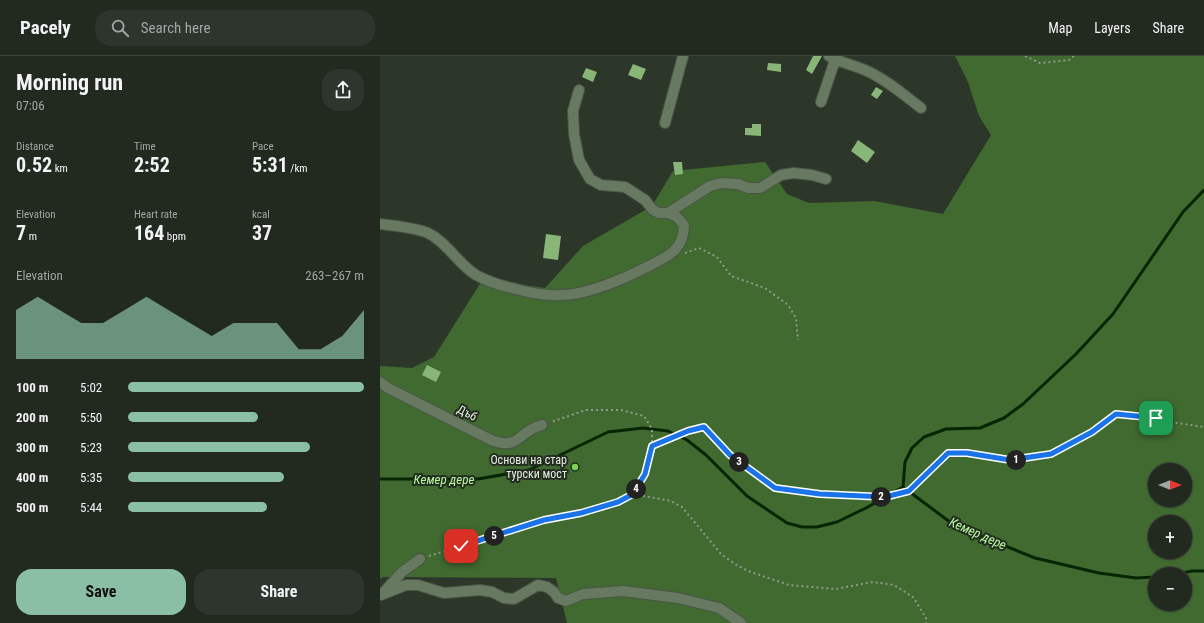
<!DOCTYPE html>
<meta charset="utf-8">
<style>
:root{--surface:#22291f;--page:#2e352c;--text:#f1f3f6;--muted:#a2a6a4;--line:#3f453d;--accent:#8abfa5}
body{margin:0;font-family:"Roboto Condensed",sans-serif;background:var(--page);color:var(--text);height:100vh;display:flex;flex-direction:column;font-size:15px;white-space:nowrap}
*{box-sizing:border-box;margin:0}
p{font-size:13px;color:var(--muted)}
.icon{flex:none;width:22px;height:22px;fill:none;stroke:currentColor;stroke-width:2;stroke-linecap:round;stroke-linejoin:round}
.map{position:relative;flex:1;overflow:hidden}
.sheet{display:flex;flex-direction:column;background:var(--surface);width:380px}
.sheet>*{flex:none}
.needle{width:26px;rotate:90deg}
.fabs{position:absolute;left:768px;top:407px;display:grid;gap:8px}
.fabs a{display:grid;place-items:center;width:44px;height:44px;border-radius:50%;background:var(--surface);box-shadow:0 1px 3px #0004,0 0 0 1px var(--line);font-size:20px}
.pin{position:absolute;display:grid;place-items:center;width:34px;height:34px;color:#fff;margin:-17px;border-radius:8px;box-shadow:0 2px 6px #0006}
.km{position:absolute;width:20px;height:20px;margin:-10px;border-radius:50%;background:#222;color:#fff;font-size:11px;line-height:20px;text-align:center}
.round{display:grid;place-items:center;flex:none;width:42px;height:42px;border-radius:16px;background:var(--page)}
.overview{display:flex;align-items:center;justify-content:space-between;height:68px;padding:0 16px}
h1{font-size:22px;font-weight:700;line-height:30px}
.figures{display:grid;grid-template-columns:repeat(3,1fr);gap:6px;height:68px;padding:4px 16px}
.figures div{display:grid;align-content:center}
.figures b{font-size:20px;font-weight:700}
.figures small{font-size:11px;font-weight:400}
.figures p{font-size:11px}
.chart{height:112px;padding:8px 16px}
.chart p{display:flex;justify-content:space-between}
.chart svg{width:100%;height:72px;margin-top:4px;fill:var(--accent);opacity:.7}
.action{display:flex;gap:8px;margin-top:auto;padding:8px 16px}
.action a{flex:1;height:46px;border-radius:16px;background:var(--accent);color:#111;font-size:16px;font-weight:700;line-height:46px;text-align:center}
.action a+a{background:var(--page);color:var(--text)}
ul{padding:0 16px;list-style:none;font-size:13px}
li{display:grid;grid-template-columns:64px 48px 1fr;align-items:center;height:30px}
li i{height:10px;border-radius:5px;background:var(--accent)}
header{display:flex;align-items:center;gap:24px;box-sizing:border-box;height:56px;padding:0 20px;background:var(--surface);border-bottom:1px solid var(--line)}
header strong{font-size:19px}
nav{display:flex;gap:22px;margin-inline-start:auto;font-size:14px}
.search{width:280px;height:36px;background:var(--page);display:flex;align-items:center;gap:10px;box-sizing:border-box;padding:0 14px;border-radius:16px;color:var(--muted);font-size:15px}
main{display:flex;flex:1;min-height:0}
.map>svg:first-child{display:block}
.forest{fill:#406a30;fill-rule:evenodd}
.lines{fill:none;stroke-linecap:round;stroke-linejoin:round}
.stream{stroke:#072500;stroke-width:3}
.building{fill:#88b578}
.minor-casing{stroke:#4a5447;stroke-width:12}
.path{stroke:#90988d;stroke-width:2;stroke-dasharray:2 3;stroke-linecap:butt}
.minor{stroke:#677a61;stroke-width:10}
.route-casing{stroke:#fff;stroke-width:8}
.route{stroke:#1a73e8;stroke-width:5}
.poi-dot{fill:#7ad156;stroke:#232d1f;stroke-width:1.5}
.labels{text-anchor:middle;stroke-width:4;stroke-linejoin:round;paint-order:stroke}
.street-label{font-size:12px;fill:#e5ebe3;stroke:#232d1f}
.poi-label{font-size:12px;fill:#e5ebe3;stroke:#232d1f;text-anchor:end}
.water-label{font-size:13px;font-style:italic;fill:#b8f7a2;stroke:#232d1f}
</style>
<header>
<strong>Pacely</strong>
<div class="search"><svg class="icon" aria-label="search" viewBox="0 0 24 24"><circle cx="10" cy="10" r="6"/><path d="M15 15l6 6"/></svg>Search here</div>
<nav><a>Map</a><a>Layers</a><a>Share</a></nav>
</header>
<main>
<section class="sheet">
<div class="overview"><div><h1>Morning run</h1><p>07:06</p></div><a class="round"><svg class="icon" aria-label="share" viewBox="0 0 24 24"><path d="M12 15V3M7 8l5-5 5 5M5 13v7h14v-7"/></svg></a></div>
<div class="figures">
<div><p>Distance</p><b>0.52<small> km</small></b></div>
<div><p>Time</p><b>2:52</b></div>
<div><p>Pace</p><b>5:31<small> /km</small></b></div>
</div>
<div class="figures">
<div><p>Elevation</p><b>7<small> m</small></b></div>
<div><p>Heart rate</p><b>164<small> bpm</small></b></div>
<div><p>kcal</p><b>37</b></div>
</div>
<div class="chart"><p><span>Elevation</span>263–267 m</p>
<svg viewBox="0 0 160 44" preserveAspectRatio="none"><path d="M0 44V14L10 6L20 14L30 22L40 22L50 14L60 6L70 14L80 22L90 30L100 22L110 22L120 22L130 38L140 38L150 30L160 14V44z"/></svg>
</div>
<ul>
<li><b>100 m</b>5:02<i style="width:100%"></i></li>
<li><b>200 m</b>5:50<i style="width:55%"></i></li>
<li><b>300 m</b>5:23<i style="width:77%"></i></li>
<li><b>400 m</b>5:35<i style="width:66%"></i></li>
<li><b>500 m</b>5:44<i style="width:59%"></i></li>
</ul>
<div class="action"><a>Save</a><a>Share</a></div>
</section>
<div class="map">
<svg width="824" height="567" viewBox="0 0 824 567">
<rect width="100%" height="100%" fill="#2d3729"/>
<!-- forest -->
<path class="forest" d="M 575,0 L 824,0 L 824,567 L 187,567 L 176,522 L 3,521 L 0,523 L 0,310 L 32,312 L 54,301 L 103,223 L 165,232 L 203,190 L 272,150 L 293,115 L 385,106 L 407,138 L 429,147 L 494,145 L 563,158 L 611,79 L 599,60 L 588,26 ZM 775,414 L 805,414 L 805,444 L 775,444 ZM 775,466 L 805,466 L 805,496 L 775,496 ZM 775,518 L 805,518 L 805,548 L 775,548 Z"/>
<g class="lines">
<!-- stream -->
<path class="stream" d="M 0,423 L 98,423 L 149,414 L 228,376 L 263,372 L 288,375 L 307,384 L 326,399 L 367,440 L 407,467 L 422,471 L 437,471 L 457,466 L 486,452 L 523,431 L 574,469 L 655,502 L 719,517 L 756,522 L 775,521
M 523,431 L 525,406 L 532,392 L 544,381 L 566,373 L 600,372 L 624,362 L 643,348 L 696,298 L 733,258 L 803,156 L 824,134
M 798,518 L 812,515 L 824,515"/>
</g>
<!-- building -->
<path class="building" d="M 433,0 L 442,0 L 432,18 L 426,14 Z
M 388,7 L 401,8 L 401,16 L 387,14 Z
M 253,8 L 266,13 L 261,24 L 248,19 Z
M 206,12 L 217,16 L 213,26 L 202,21 Z
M 496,31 L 503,35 L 497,43 L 491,39 Z
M 372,68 L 381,68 L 381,80 L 365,79 L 365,72 L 372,72 Z
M 478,84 L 495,96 L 487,107 L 471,95 Z
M 293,106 L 302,106 L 303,118 L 295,119 Z
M 166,178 L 181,180 L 178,204 L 163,202 Z
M 47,309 L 61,316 L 56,326 L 42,319 Z"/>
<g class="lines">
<defs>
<path id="minor" d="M 449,0 C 461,7 474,9 487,15 C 507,24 524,39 541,52
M 441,46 L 455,4
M 285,67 L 303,0
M 288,157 L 330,130 L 341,127 L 358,128 L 368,132 L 380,132 L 401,119 L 414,117 L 432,119 L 446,123
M 0,168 C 15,170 34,171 48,177 C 67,186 78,208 96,219 C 109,226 121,230 136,233 C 150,237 165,240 181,239 C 206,239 244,223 267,211 C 286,201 304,195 304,169 L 297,161 L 288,157 L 279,157 L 273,154 L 265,144 L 245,131 L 221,129 L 210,123 L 199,104 L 194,78 L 193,55 L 199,34
M 0,326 L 8,332 L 111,384 C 141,395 137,375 162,369
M 4,536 L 22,516 L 40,503
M 1,539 L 26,529 L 38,529 L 64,537 L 100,534 L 112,536 L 124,542 L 134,543 L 158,529 L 167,531 L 174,536 L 178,542 L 186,545 L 203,538 L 243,535 L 298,542 L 339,552 L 361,567"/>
</defs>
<!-- minor casing -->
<use href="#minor" class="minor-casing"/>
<!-- path -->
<path class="path" d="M 645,0 L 660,7 L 689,4 L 694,0
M 305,197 L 319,192 L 337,201 L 351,220 L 385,232 L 408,249 L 416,262 L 418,284
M 272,390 L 308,375 L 324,371 L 350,399 L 395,432 L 441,438 L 505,441 L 529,435 L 568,397 L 587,397 L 630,405 L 671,398 L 712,375 L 737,358 L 824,371
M 253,438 L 291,445 L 302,451 L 341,498 L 355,508 L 368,515 L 409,529 L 455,533 L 493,526 L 514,529 L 533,541 L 546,562 L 546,567
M 49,500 L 164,464 L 201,457 L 238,446 L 253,438 L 265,417 L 272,393 L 272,373 L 264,360 L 241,354 L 206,354 L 171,366"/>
<!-- minor -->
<use href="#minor" class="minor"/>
</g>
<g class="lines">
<defs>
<path id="route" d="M 81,490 L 164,464 L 201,457 L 238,446 L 253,438 L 265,418 L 272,390 L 308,375 L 324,371 L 350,399 L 395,432 L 440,438 L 505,441 L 529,435 L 568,397 L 587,397 L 630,404 L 671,398 L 712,376 L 736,358 L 776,362"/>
</defs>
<!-- route casing -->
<use href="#route" class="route-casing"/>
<!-- route -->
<use href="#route" class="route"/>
</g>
<!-- markers -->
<circle class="poi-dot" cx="195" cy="411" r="4"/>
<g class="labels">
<!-- street labels -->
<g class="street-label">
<text transform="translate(87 357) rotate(27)" y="4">Дъб</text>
</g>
<!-- poi labels -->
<g class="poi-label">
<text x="187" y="408">Основи на стар<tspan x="187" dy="14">турски мост</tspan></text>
</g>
<!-- water labels -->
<g class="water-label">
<text x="64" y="428">Кемер дере</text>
<text transform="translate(598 477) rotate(24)" y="5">Кемер дере</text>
</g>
</g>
</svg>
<div class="fabs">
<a><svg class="needle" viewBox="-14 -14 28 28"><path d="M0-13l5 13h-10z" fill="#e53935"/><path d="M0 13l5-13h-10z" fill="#a2a6a4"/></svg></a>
<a>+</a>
<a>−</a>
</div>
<div class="pin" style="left:776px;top:362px;background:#1e9e55"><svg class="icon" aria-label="arrive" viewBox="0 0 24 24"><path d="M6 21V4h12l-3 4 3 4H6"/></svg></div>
<div class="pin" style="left:81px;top:490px;background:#d93025"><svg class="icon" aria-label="check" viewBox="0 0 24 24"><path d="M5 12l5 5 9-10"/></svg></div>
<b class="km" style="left:636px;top:404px">1</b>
<b class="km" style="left:501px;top:441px">2</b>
<b class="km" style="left:359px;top:406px">3</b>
<b class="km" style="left:256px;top:433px">4</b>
<b class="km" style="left:114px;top:480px">5</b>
</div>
</main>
